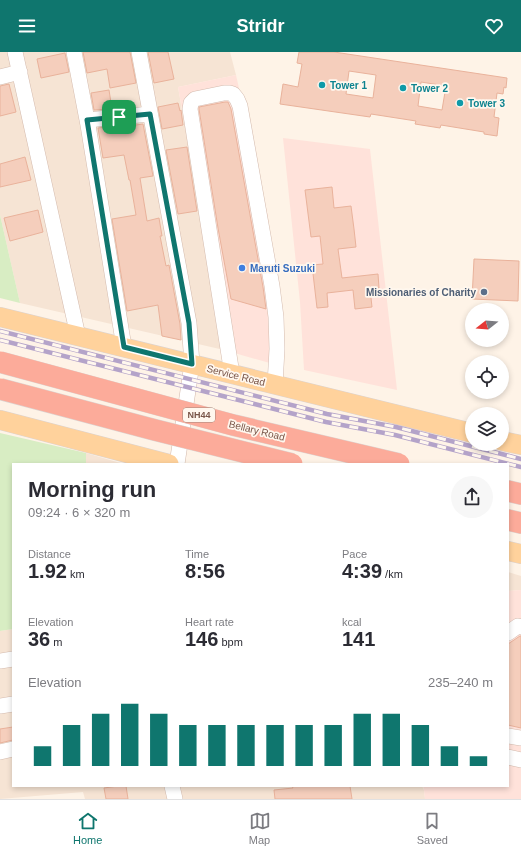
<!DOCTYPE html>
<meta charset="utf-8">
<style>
:root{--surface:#fff;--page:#f7f7f7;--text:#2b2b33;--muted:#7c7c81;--line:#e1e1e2;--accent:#0f766e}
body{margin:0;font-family:Helvetica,sans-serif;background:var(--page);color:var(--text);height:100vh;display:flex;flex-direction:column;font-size:15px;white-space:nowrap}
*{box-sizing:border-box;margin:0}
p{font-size:13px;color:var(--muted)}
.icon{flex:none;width:22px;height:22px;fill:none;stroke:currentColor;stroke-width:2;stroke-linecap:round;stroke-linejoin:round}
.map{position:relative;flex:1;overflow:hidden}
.panel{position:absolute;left:12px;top:411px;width:497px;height:324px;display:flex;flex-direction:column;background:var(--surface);border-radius:0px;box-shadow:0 2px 6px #0003}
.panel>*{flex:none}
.needle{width:26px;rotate:253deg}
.tools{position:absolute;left:465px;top:251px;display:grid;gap:8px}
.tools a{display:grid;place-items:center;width:44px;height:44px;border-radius:50%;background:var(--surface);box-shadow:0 2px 6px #0003;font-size:20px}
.pin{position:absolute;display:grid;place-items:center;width:34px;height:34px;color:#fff;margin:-17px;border-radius:8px;box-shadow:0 2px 6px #0006}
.round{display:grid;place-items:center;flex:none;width:42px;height:42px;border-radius:21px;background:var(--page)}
.overview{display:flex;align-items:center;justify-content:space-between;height:68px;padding:0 16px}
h1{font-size:22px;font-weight:700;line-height:30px}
.figures{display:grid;grid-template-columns:repeat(3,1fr);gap:6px;height:68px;padding:4px 16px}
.figures div{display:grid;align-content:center}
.figures b{font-size:20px;font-weight:700}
.figures small{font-size:11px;font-weight:400}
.figures p{font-size:11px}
.chart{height:112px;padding:8px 16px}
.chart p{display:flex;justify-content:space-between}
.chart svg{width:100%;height:72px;margin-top:4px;stroke:var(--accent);stroke-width:6}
header{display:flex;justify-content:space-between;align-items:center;height:52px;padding:0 16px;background:var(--accent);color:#fff;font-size:18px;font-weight:700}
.menu{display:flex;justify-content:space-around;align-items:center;height:56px;border-top:1px solid var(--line);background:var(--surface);font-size:11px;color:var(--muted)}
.menu a{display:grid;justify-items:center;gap:2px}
.menu .selected{color:var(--accent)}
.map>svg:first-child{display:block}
.residential{fill:#f6e4d4}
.commercial{fill:#ffe2da}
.green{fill:#d8edc3}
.building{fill:#f5cebc;stroke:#e9b29b;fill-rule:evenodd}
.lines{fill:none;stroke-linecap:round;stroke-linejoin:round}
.minor-casing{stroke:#d4bbae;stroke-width:16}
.major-casing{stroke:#dcd3d0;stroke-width:20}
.highway-casing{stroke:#dcd3d0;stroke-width:22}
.minor{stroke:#fff;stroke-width:15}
.major{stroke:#ffd29c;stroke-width:19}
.highway{stroke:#fcab9a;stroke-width:21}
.rail-casing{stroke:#b4a3c9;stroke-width:4.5}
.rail{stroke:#fff7ee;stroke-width:3;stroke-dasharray:9;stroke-linecap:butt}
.highway-bridge-casing{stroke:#dcd3d0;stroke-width:22;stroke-linecap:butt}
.highway-bridge{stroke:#fcab9a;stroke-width:21}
.route-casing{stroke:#fff;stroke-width:8}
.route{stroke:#0f766e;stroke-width:5}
.culture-dot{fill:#0f9aa8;stroke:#fff7ee;stroke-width:1.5}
.shop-dot{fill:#3f7fe0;stroke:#fff7ee;stroke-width:1.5}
.service-dot{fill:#5c6f8a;stroke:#fff7ee;stroke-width:1.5}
.labels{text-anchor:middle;stroke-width:3.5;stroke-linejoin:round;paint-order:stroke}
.shield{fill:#fff7ee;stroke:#a2867a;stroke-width:1}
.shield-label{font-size:9px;font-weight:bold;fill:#7a5649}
.culture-label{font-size:10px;font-weight:bold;fill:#0d838f;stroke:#fff7ee;text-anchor:start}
.shop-label{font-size:10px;font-weight:bold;fill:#366cbe;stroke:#fff7ee;text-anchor:start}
.service-label{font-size:10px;font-weight:bold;fill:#4e5e75;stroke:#fff7ee;text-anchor:end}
.street-label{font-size:10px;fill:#7a5649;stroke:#fff7ee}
</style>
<header><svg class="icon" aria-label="menu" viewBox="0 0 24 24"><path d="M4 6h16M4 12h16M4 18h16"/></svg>Stridr<svg class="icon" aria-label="heart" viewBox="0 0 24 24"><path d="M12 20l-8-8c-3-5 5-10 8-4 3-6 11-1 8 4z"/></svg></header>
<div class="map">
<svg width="521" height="747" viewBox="0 0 521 747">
<rect width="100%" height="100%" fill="#fef3e7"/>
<!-- residential -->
<path class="residential" d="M 0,0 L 230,0 L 236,23 L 178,35 L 224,298 L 20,251 L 0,163 Z
M 86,401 L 124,412 L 86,412 Z
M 508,520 L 521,524 L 521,538 L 508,539 Z
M 13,577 L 13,734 L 422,734 L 424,738 L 425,747 L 85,747 L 83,740 L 0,747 L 0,579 Z"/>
<!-- commercial -->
<path class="commercial" d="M 236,23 L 268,165 L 279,268 L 280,314 L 224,298 L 178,35 Z
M 283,86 L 370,97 L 397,338 L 304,318 L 300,250 Z
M 521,538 L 521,747 L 425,747 L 424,738 L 423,734 L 508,734 L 508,539 Z"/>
<!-- green -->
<path class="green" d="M 0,163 L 20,251 L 0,246 Z
M 0,381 L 86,401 L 86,412 L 13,412 L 13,577 L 0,579 Z"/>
<!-- building -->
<path class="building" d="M 83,0 L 130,0 L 136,31 L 110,36 L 107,17 L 87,21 Z
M 148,0 L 168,0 L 174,27 L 154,31 Z
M 299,0 L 334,0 L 507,26 L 506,36 L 504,35 L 503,42 L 497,41 L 494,65 L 499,66 L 497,84 L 484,82 L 484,80 L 441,73 L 440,76 L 415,72 L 416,69 L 371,62 L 370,65 L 280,52 L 283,32 L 298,35 L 302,12 L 297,11 ZM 349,19 L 376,23 L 373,46 L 346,42 ZM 421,30 L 446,34 L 442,58 L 418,54 Z
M 65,1 L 69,20 L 41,26 L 37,7 Z
M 9,32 L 16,60 L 0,64 L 0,34 Z
M 109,38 L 112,57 L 94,58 L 91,41 Z
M 225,50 L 228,50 L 231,57 L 263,235 L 266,257 L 231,247 L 218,176 L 199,57 L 199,55 Z
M 178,51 L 180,59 L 181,58 L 183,73 L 162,77 L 158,55 Z
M 143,72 L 153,124 L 140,126 L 147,169 L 159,166 L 162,184 L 160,184 L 166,214 L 169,213 L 180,272 L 181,288 L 162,284 L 158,253 L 127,259 L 112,167 L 136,163 L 130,128 L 129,128 L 124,103 L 103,106 L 98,76 L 115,74 L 115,76 Z
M 187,95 L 197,159 L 178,162 L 166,98 Z
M 25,105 L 31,128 L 0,135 L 0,112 Z
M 332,135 L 334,156 L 351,154 L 354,177 L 356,195 L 338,197 L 342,226 L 378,222 L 379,236 L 370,237 L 372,255 L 355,257 L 353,238 L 327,241 L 328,255 L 317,256 L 312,213 L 323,212 L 320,184 L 311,185 L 305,138 Z
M 38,158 L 43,180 L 10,189 L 4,166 Z
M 474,207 L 519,209 L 518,249 L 472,247 Z
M 520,584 L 521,584 L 521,676 L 508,673 L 508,592 Z
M 13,675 L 13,688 L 0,691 L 0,677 Z
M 118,734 L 126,734 L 128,747 L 106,747 L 104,736 Z
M 292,734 L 350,734 L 352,747 L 275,747 L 274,738 L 293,736 Z"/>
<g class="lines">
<defs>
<path id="minor" d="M 15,0 L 78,284
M 74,0 L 88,73 L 124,295
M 139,0 L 189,271 L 192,312 L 177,412
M 0,25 L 20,20
M 87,68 L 150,62
M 232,322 L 190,57 L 191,51 L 195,47 L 224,41 L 230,41 L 233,42 L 237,47 L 240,54 L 272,234 L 276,265 L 277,297 L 275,333
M 508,581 L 518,574 L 521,575
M 0,609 L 13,607
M 0,654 L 13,652
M 508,684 L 521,686
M 0,700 L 13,697
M 508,705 L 521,708
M 172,734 L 175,747"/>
<path id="major" d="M 0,265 L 472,381
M 0,368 L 169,412
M 502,389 L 521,393
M 508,499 L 521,502"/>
<path id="highway" d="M 508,439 L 521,442
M 508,468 L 521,471"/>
</defs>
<!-- minor casing -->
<use href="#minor" class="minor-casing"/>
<!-- major casing -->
<use href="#major" class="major-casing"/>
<!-- highway casing -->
<use href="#highway" class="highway-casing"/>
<!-- minor -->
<use href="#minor" class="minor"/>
<!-- major -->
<use href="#major" class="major"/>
<!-- highway -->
<use href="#highway" class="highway"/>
<defs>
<path id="rail" d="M 0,279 L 327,362 L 396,375 L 521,407
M 0,288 L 326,370 L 395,383 L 521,415"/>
</defs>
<!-- rail casing -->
<use href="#rail" class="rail-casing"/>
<!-- rail -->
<use href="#rail" class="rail"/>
<defs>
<path id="highway-bridge" d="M 0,310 L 233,373 L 399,412
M 0,337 L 155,378 L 292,412"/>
</defs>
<!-- highway-bridge casing -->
<use href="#highway-bridge" class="highway-bridge-casing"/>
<!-- highway-bridge -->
<use href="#highway-bridge" class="highway-bridge"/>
</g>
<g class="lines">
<defs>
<path id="route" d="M 150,62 L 189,271 L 192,312 L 124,295 L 87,68 Z"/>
</defs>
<!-- route casing -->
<use href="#route" class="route-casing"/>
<!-- route -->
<use href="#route" class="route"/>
</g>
<!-- markers -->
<g class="culture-dot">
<circle cx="322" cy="33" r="4"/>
<circle cx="403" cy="36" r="4"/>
<circle cx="460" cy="51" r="4"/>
</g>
<circle class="shop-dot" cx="242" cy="216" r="4"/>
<circle class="service-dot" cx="484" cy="240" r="4"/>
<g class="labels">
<!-- shield labels -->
<rect class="shield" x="183" y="356" width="32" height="14" rx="3"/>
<g class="shield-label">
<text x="199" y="366">NH44</text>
</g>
<!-- culture labels -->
<g class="culture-label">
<text x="330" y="37">Tower 1</text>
<text x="411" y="40">Tower 2</text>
<text x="468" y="55">Tower 3</text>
</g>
<!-- shop labels -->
<g class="shop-label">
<text x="250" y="220">Maruti Suzuki</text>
</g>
<!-- service labels -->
<g class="service-label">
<text x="476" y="244">Missionaries of Charity</text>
</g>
<!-- street labels -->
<g class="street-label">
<text transform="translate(236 323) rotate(14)" y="4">Service Road</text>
<text transform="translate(257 378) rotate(14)" y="4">Bellary Road</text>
</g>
</g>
</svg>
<div class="tools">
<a><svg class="needle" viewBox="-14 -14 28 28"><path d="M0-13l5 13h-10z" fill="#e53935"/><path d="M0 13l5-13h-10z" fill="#7c7c81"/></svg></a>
<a><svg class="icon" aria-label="locate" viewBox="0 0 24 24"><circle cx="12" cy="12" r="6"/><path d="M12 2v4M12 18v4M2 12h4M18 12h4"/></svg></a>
<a><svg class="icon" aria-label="layers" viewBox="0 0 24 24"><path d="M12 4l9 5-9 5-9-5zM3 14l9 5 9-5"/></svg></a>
</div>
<div class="pin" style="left:119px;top:65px;background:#1e9e55"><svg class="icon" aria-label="arrive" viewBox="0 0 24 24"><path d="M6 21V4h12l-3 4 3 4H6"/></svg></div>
<section class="panel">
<div class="overview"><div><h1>Morning run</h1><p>09:24 · 6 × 320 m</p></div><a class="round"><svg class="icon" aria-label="share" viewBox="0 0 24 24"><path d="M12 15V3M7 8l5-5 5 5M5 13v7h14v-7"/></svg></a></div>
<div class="figures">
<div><p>Distance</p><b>1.92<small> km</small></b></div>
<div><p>Time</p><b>8:56</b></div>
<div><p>Pace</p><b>4:39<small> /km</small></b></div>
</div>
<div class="figures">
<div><p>Elevation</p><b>36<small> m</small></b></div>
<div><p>Heart rate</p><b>146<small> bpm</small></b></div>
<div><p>kcal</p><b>141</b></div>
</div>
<div class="chart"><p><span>Elevation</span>235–240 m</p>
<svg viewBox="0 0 160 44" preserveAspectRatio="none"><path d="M5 44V32M15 44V19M25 44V12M35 44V6M45 44V12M55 44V19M65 44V19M75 44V19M85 44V19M95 44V19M105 44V19M115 44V12M125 44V12M135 44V19M145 44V32M155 44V38"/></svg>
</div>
</section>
</div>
<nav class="menu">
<a class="selected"><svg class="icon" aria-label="home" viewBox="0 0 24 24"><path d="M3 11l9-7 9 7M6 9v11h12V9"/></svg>Home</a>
<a><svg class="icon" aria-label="map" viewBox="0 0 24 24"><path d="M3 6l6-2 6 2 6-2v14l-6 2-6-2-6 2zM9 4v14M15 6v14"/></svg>Map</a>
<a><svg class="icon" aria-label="saved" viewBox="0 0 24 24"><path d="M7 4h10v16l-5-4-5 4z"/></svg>Saved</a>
</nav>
